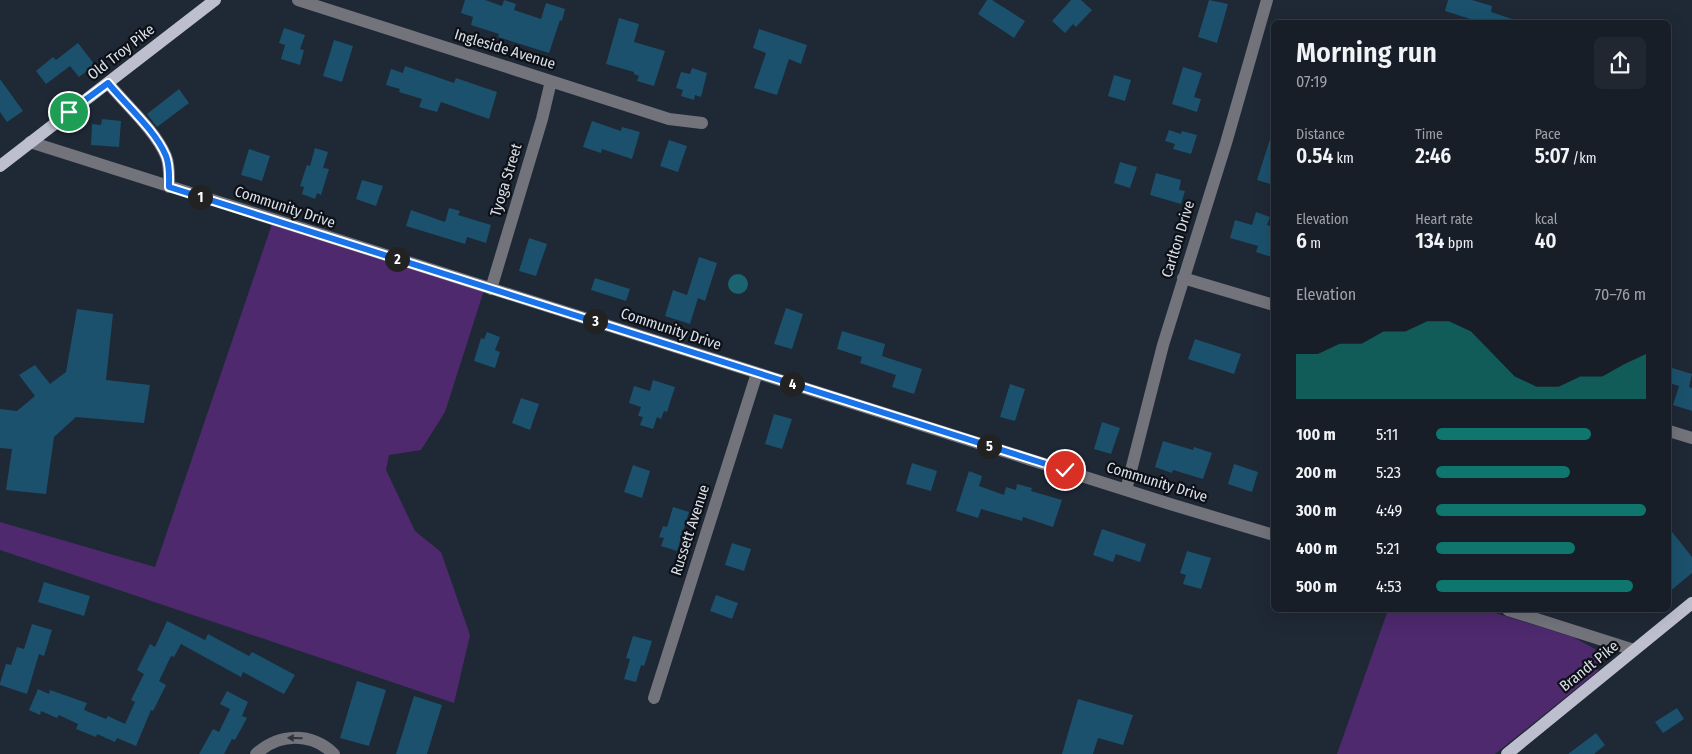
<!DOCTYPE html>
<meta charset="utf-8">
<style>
:root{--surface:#171e28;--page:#202730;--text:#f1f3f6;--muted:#9ea2a8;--line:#363c45;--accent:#0f766e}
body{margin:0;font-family:"Fira Sans Condensed",sans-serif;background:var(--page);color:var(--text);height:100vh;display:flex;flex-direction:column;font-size:19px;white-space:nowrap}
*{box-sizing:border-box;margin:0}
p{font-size:16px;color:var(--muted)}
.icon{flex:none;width:28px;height:28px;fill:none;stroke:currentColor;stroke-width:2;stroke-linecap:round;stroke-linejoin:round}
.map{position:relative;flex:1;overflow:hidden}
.drawer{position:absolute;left:1271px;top:20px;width:400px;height:592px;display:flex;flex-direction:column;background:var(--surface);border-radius:8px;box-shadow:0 5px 20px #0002,0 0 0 1px var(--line)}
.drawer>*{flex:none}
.pin{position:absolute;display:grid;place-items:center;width:42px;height:42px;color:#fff;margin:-21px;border:2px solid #fff;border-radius:50%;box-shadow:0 1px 5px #0007}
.km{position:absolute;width:25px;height:25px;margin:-12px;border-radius:50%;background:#222;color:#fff;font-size:14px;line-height:25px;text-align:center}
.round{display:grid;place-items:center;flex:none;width:52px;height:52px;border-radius:8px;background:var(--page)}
.summary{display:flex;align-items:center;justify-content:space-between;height:85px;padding:0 25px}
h1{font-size:28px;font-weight:600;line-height:38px}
.metrics{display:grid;grid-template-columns:repeat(3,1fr);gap:8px;height:85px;padding:5px 25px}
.metrics div{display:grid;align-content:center}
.metrics b{font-size:21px;font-weight:600}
.metrics small{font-size:14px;font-weight:400}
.metrics p{font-size:14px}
.chart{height:140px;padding:10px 25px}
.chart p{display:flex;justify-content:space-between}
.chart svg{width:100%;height:90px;margin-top:5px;fill:var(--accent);opacity:.7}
ul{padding:0 25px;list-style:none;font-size:16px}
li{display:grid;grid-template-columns:80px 60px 1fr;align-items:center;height:38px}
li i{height:12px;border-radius:6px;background:var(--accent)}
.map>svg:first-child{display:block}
.green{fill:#4e296e}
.water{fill:#1a636f}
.building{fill:#1b516c}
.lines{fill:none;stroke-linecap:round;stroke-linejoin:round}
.minor{stroke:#72737b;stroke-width:12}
.major{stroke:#bdbfcf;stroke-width:12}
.oneway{fill:#303339}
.route-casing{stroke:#fff;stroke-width:10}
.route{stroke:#1a73e8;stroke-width:6}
.labels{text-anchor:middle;stroke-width:4.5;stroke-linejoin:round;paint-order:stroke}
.street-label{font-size:15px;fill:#dae0e9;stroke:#0d1016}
</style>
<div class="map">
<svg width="1692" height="754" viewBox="0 0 1692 754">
<rect width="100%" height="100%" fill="#1f2835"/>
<!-- green -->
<path class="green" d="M 273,221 L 485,287 L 445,412 L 421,450 L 389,455 L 386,470 L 415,531 L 441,552 L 470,635 L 454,703 L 0,550 L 0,522 L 155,567 Z
M 1388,610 L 1486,610 L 1573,637 L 1595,649 L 1599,659 L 1598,671 L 1495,754 L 1337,754 Z"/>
<!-- water -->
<path class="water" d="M728 284a10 10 0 1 1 20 0a10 10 0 1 1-20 0Z"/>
<!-- building -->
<path class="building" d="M 465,0 L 485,0 L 502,6 L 504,0 L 516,4 L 514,10 L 541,19 L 546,3 L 565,9 L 562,21 L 560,20 L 549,53 L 498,37 L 499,34 L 471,25 L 473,17 L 461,13 Z
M 987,0 L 992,0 L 1025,21 L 1014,38 L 978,14 Z
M 1071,0 L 1081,0 L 1092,10 L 1076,27 L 1073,24 L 1065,33 L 1052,21 Z
M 1209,0 L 1228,4 L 1217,43 L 1198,37 Z
M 1448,0 L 1472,0 L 1492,6 L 1491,12 L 1515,20 L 1515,22 L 1480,22 L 1445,11 Z
M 619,18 L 639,24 L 634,42 L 665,51 L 654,86 L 637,81 L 639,76 L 634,74 L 634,72 L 606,64 Z
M 284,28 L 305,35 L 300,49 L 304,50 L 300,65 L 281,59 L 285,45 L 279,43 Z
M 759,29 L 807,45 L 801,64 L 789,59 L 777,95 L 754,88 L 766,53 L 753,48 Z
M 334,40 L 353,46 L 342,82 L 323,76 Z
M 78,43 L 95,65 L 79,77 L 70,66 L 46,84 L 36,71 L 53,57 L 56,60 Z
M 405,66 L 454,83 L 456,78 L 497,92 L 489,119 L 441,102 L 437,112 L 419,107 L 422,99 L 399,92 L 400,89 L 386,85 L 391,69 L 403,73 Z
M 1183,67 L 1202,73 L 1194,97 L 1201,99 L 1197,112 L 1172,104 Z
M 692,68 L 707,73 L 701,97 L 695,95 L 694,100 L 681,96 L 683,90 L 676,88 L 681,72 L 690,74 Z
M 1114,75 L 1131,80 L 1125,101 L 1108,96 Z
M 0,79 L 23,111 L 7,122 L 0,112 Z
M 179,89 L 189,103 L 157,127 L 147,114 Z
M 102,119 L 121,121 L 119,147 L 91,145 L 92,124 L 101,125 Z
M 592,121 L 621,131 L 622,127 L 640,132 L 632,159 L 602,149 L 601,153 L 583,147 Z
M 1169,130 L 1181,134 L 1182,131 L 1197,135 L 1191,154 L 1173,149 L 1175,144 L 1165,141 Z
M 1271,136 L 1274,136 L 1274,185 L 1257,180 Z
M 669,140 L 687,146 L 678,172 L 660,166 Z
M 315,148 L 328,152 L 323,168 L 329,169 L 321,195 L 317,193 L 315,199 L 302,194 L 304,187 L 300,186 L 307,165 L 310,166 Z
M 249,149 L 270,156 L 262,181 L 241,175 Z
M 1120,162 L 1137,167 L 1130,188 L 1114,183 Z
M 1156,173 L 1181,180 L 1179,190 L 1185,191 L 1181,204 L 1150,195 Z
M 362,180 L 383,186 L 376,206 L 356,199 Z
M 449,208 L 460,211 L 458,215 L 491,225 L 486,243 L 467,237 L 465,244 L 406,226 L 411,210 L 445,222 Z
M 1256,212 L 1270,217 L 1267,225 L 1274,227 L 1274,258 L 1256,252 L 1258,246 L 1230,238 L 1235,220 L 1252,225 Z
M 529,238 L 547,244 L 536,276 L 519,271 Z
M 699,257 L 717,263 L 705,301 L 698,298 L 690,324 L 665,316 L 673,290 L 687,295 Z
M 595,278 L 630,289 L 626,301 L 591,290 Z
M 786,308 L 803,314 L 792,349 L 774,344 Z
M 77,309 L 113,314 L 106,380 L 150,385 L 144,423 L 76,417 L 54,437 L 46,494 L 6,490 L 12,449 L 0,448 L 0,409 L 17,411 L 35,396 L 19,375 L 35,365 L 50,384 L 66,372 Z
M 842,331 L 885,344 L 882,356 L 922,369 L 914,394 L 892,387 L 896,375 L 860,363 L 862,357 L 837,349 Z
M 487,332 L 500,337 L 495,350 L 500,352 L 495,368 L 474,361 L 481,338 L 484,339 Z
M 1195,339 L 1241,354 L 1234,374 L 1188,359 Z
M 1669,367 L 1692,374 L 1689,387 L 1692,388 L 1692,411 L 1673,405 L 1679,386 L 1669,383 Z
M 653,380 L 675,387 L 667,412 L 664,411 L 661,419 L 657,417 L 653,429 L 640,425 L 643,417 L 638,416 L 641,407 L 629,403 L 634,386 L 650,391 Z
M 1010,384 L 1025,389 L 1015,421 L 1000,417 Z
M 521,398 L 539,404 L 530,430 L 512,423 Z
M 774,414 L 792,419 L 782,449 L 765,444 Z
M 1102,422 L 1120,428 L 1111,454 L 1094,449 Z
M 1163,441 L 1193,450 L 1194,447 L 1212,453 L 1203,479 L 1173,470 L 1172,473 L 1155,467 Z
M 912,463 L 937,471 L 931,491 L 906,484 Z
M 1234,464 L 1258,472 L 1252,492 L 1228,484 Z
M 633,465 L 650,471 L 642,498 L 624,492 Z
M 969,471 L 982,476 L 979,486 L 1004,495 L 1006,487 L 1016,490 L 1017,484 L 1032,488 L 1031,491 L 1062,500 L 1053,527 L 1023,517 L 1022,521 L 981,509 L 978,518 L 956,511 Z
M 673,507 L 689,512 L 677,551 L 661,546 L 664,538 L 659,537 L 663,526 L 667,527 Z
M 1669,528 L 1692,557 L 1692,573 L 1669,592 Z
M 1102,529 L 1146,544 L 1140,562 L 1116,554 L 1113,562 L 1093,555 Z
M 732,543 L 751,549 L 744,571 L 725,565 Z
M 1187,551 L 1211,558 L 1201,589 L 1183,584 L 1186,575 L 1180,573 Z
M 44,582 L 90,596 L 84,616 L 38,602 Z
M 716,595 L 738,603 L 732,619 L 710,611 Z
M 167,621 L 205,640 L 208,634 L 249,656 L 252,652 L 295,675 L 284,694 L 243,672 L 241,677 L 181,644 L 174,657 L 171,656 L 159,681 L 166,685 L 153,711 L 151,710 L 136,746 L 117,738 L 115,742 L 97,734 L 96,737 L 76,729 L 78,724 L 59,715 L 57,718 L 41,711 L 40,715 L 29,710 L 38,689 L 49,694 L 50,690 L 87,703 L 84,710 L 106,719 L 108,716 L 125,724 L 135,702 L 131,700 L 144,674 L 137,670 L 150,644 L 155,647 Z
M 32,624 L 52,630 L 44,656 L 39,654 L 27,694 L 0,685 L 0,683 L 6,664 L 11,665 L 17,647 L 24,649 Z
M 633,636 L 652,641 L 644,666 L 641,665 L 636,682 L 624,679 L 630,659 L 626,658 Z
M 357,681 L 386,690 L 369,746 L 340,738 Z
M 227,691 L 248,702 L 242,716 L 247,718 L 235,740 L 232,739 L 224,754 L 199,754 L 213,729 L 219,732 L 230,709 L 220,704 Z
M 414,696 L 442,705 L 427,754 L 396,754 Z
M 1078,699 L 1133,715 L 1123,745 L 1098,738 L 1093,754 L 1062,754 Z
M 1677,708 L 1684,719 L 1663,733 L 1655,722 Z
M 1596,733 L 1605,745 L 1594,754 L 1568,754 Z"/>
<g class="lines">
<!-- minor -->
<path class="minor" d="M 298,0 L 669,119 L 702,123
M 108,83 C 126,105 155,130 166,156 C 170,166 169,177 169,187
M 30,142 L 1170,504 L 1274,535
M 1183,278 L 1274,305
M 491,289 L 542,119 L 551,81
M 1669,431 L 1692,438
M 1126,490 L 1163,345 L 1226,143 L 1267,0
M 1508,610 L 1634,650
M 654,698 L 757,373
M 256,754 C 279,733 311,732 334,754"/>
<!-- major -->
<path class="major" d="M 0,166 L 215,0
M 1507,754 L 1692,603"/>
</g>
<!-- one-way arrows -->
<defs><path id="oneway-solid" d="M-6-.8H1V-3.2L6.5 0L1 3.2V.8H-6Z" transform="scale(1.25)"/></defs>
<use class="oneway" href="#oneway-solid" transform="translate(295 738) rotate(-179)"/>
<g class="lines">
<defs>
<path id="route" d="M 69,112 L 108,83 C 126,105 155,130 166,156 C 170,166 169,177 169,187 L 1065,470"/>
</defs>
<!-- route casing -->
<use href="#route" class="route-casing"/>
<!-- route -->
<use href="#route" class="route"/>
</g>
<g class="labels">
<!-- street labels -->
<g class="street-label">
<text transform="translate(505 49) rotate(17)" y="5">Ingleside Avenue</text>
<text transform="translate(121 52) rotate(-38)" y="5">Old Troy Pike</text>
<text transform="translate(506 180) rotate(-73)" y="5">Tyoga Street</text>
<text transform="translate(285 207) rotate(18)" y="5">Community Drive</text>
<text transform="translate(1178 239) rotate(-73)" y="5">Carlton Drive</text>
<text transform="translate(671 329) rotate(18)" y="5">Community Drive</text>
<text transform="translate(1157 482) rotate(17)" y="5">Community Drive</text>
<text transform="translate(690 530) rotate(-72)" y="5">Russett Avenue</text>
<text transform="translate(1589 666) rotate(-39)" y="5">Brandt Pike</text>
</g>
</g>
</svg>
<div class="pin" style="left:69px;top:112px;background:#1e9e55"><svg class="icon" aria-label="arrive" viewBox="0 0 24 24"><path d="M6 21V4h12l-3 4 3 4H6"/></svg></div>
<div class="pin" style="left:1065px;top:470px;background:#d93025"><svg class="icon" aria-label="check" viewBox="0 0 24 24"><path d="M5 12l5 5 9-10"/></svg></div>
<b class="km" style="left:200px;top:197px">1</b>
<b class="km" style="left:397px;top:259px">2</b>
<b class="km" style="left:595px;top:321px">3</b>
<b class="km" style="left:792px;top:384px">4</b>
<b class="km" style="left:989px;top:446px">5</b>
<section class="drawer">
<div class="summary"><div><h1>Morning run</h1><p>07:19</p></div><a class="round"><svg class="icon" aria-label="share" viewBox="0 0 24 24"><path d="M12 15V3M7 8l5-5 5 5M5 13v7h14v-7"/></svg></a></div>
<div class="metrics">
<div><p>Distance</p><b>0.54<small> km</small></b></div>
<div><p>Time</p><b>2:46</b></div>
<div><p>Pace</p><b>5:07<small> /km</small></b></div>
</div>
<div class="metrics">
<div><p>Elevation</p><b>6<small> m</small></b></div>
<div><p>Heart rate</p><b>134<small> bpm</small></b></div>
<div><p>kcal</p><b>40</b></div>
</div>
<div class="chart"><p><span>Elevation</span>70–76 m</p>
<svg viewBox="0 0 160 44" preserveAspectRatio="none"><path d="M0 44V22L10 22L20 17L30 17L40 11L50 11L60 6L70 6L80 11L90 22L100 33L110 38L120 38L130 33L140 33L150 27L160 22V44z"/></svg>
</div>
<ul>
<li><b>100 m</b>5:11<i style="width:74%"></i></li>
<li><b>200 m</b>5:23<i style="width:64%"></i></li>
<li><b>300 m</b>4:49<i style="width:100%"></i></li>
<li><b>400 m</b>5:21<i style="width:66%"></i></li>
<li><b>500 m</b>4:53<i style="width:94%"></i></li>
</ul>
</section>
</div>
